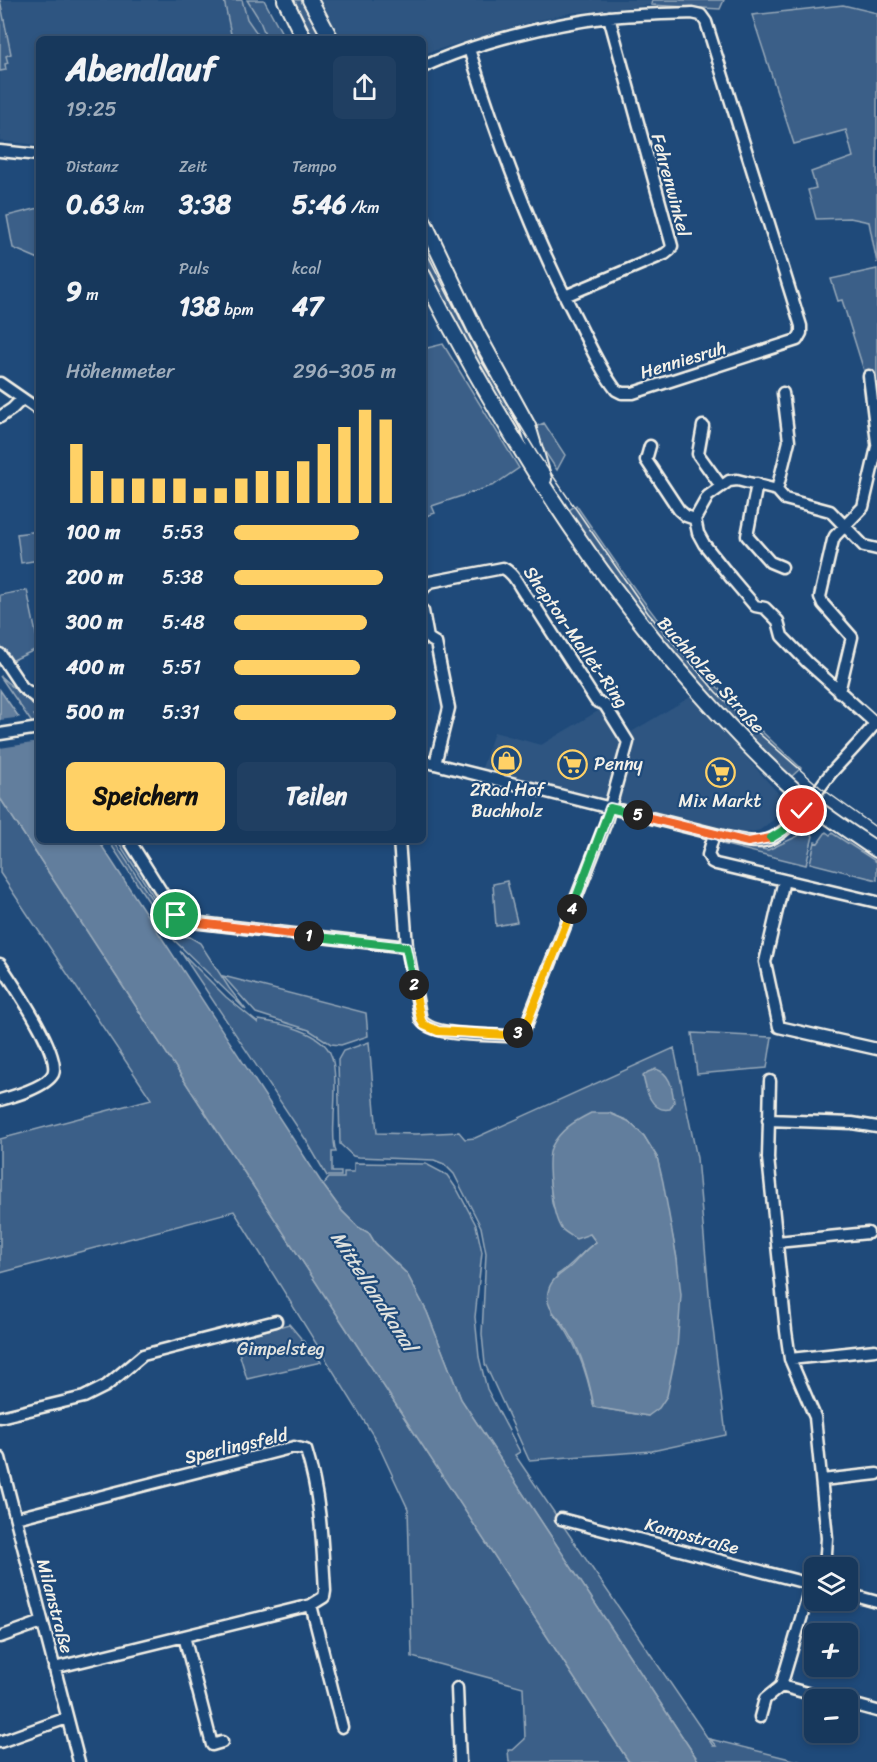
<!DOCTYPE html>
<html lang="de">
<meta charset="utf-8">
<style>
:root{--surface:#17385c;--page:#203f62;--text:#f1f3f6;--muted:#9eacbb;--line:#365272;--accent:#ffd166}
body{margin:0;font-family:Sriracha,sans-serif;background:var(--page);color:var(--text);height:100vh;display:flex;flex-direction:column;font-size:22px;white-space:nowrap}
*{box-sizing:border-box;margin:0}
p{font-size:20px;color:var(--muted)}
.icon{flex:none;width:33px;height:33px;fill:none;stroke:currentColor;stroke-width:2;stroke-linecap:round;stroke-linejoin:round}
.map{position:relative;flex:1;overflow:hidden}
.sheet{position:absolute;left:36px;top:36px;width:390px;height:807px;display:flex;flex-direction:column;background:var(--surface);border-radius:9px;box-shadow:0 3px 9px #0003,0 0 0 2px var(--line)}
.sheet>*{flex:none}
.controls{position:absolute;left:804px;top:1557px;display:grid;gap:12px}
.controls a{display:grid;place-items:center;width:54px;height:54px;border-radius:9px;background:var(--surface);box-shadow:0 3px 9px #0003,0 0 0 2px var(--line);font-size:30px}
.pin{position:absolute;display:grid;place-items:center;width:51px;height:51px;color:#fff;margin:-26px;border:3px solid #fff;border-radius:50%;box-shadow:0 2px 6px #0007}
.km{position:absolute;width:30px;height:30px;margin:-15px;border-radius:50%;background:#222;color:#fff;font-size:16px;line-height:30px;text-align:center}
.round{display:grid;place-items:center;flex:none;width:63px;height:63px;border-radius:9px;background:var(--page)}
.summary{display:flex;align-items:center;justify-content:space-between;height:102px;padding:0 30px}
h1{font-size:33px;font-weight:700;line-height:45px}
.figures{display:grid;grid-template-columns:repeat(3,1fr);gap:9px;height:102px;padding:6px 30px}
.figures div{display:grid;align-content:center}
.figures b{font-size:26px;font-weight:700}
.figures small{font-size:16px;font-weight:400}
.figures p{font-size:16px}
.chart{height:168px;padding:12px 30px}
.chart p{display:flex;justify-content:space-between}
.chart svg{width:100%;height:108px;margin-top:6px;stroke:var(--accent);stroke-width:6}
.action{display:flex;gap:12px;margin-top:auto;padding:12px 30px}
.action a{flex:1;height:69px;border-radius:9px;background:var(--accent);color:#111;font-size:24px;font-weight:700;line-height:69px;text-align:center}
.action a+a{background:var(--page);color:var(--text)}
ul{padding:0 30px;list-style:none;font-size:20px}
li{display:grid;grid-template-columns:96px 72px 1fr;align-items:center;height:45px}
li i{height:15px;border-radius:8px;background:var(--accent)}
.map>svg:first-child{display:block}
.built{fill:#2d5581}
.green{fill:#3a5f88;stroke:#97a8b8;stroke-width:1.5;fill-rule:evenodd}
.water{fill:#627e9d;stroke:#9cacbb;stroke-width:1.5}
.pier{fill:#1f4a7a}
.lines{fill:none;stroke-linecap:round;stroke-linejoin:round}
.minor-casing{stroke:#f4f1e8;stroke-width:15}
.major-casing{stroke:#f4f1e8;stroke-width:18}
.minor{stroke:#1f4a7a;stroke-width:10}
.major{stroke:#1f4a7a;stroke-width:14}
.tram{stroke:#f4f1e8;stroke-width:1.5}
.split-1-casing{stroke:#fff;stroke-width:12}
.split-2-casing{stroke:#fff;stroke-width:12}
.split-3-casing{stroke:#fff;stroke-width:12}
.split-4-casing{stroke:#fff;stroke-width:12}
.split-5-casing{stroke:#fff;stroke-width:12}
.split-6-casing{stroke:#fff;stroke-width:12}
.split-7-casing{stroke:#fff;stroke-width:12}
.split-1{stroke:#f0652b;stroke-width:8}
.split-2{stroke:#22a559;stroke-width:8}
.split-3{stroke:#f5b400;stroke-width:8}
.split-4{stroke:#f5b400;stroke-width:8}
.split-5{stroke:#22a559;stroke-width:8}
.split-6{stroke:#f0652b;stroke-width:8}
.split-7{stroke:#22a559;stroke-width:8}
.labels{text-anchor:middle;stroke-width:4.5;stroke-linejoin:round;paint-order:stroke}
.street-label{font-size:18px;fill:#f4f1e8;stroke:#1f4a7a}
.poi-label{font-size:18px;fill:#f4f1e8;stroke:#1f4a7a}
.park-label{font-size:18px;fill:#e1e2de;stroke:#1f4a7a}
.water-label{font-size:20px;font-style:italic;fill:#dee0dd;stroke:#1f4a7a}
</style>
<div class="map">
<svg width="877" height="1762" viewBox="0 0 877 1762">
<rect width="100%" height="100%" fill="#1f4a7a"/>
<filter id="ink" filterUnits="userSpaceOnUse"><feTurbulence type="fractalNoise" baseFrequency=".0167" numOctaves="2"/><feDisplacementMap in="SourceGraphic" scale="12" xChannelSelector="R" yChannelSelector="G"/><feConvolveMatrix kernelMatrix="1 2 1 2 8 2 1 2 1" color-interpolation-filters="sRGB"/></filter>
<g filter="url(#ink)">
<!-- built -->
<path class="built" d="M 0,0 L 264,0 L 285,39 L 39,39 L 39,145 L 0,141 Z
M 320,0 L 652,0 L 651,5 L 570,13 L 516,26 L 423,54 L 423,39 L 340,39 Z
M 692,696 L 784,800 L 779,812 L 773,820 L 760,830 L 741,834 L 481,771 L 494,732 L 541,745 L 603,708 L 621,738 Z"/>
<!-- green -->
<path class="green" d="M 0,0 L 11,54 L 6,56 L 8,63 L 5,64 L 6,70 L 0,71 Z
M 224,0 L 242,0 L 247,19 L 261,39 L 232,39 Z
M 247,0 L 264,0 L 285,39 L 267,39 L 259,19 Z
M 291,0 L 305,0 L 326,39 L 310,39 Z
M 652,0 L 724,0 L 720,9 L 651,5 Z
M 843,5 L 877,13 L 877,263 L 869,222 L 850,218 L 816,219 L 808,190 L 816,188 L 811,172 L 853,157 L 846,130 L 794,144 L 752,15 Z
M 39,208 L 39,259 L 13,248 L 7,216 Z
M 434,250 L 521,419 L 516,422 L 526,438 L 519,441 L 457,332 L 423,265 L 423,255 Z
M 877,269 L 877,387 L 874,372 L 865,374 L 842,300 L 838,301 L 831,279 Z
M 443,344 L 519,468 L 494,485 L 432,506 L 435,513 L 423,517 L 423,349 Z
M 544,423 L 565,455 L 557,470 L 543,449 L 535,427 Z
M 576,505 C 604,545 631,586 661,624 C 704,676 751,723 801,768 L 791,777 C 754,741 717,704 683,665 C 641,617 605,563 568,511 Z
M 39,531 L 39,560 L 21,563 L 17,534 Z
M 27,590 L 39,648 L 11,661 L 0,646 L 0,595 Z
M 0,676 L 39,710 L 39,714 L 34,715 L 39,724 L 39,733 Z
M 0,798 L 629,1762 L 509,1762 L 508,1750 L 513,1750 L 525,1739 L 523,1687 L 412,1657 L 408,1509 L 376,1440 L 234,1211 L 0,1273 L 0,1139 L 151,1099 L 0,873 Z
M 804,826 L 813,836 L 806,865 L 722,844 L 768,850 L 798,836 L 799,830 Z
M 826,832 L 830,835 L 832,833 L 877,862 L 877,880 L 810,863 L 815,842 L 818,843 Z
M 108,840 L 113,840 L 175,935 L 190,937 L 200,943 L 229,988 L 246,1010 L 174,940 Z
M 117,840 L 121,840 L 138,866 L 142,868 L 142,871 L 160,899 L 163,900 L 180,925 L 171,924 Z
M 507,881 L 517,922 L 496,926 L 493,884 Z
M 180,951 L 226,997 L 258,1023 L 259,1020 C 280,1023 323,1032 331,1055 C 337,1069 335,1099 334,1115 C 334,1127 332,1140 336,1152 L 332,1152 L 332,1172 L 341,1172 L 341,1176 L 327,1176 L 306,1140 Z
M 223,976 L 366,1013 L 368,1036 L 341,1045 L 331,1044 L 309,1030 L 256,1013 Z
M 692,1033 L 772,1037 L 767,1068 L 697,1074 Z
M 369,1042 L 377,1133 L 416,1134 L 459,1132 L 465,1139 L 475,1138 L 674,1048 L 697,1158 L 710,1304 L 726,1435 L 652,1451 L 529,1460 L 485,1364 L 482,1334 L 486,1253 L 481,1227 L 454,1174 L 444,1164 L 434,1160 L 358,1157 L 353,1156 L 340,1144 L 338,1060 L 343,1051 ZM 609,1113 L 628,1121 L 644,1136 L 657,1157 L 677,1259 L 648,1416 L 594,1407 C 587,1372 576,1339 552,1312 L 557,1275 C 572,1266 581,1252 596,1242 L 590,1234 L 561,1228 L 552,1203 L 550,1181 Z
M 354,1163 L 426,1164 L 447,1175 L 458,1191 L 476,1225 L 482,1252 L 475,1317 L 479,1357 L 487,1389 L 520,1452 L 515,1455 L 713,1746 L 716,1746 L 710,1739 L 802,1762 L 699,1762 L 461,1399 L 427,1312 L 407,1274 L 375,1243 L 369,1233 L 358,1227 L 342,1211 L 323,1185 L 329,1178 L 344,1178 L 344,1172 L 354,1172 Z
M 289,1324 L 321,1362 L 247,1379 L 235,1339 Z"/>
<!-- water -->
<path class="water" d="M 0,690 L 39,746 L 39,840 L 98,840 L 323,1185 L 342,1211 L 358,1227 L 369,1233 L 375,1243 L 407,1274 L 427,1312 L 461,1399 L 699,1762 L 629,1762 L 0,798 Z
M 656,1069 C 671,1074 672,1088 674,1102 L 670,1109 C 651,1113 646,1090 643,1076 L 648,1072 Z
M 591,1113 L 609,1113 L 628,1121 L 644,1136 L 657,1157 L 663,1182 L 677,1259 L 681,1295 L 677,1348 L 667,1396 L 659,1408 L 648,1416 L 594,1407 C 589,1379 581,1347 563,1324 C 555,1314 545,1306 548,1292 C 551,1277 563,1274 572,1265 C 581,1256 585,1249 596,1242 L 590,1234 L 576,1239 C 572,1236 564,1232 561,1228 C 552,1215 545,1159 552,1146 C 561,1129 575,1121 591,1113 Z"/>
<!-- pier -->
<path class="pier" d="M 22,717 L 39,742 L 0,748 L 0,720 Z"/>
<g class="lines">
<defs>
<path id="minor" d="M 423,67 C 476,42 551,24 610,17 C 637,14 665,14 692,13 L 701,15 L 706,22 L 801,326 L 801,333 L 797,340 L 633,393 L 622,393 L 616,390 C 599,368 587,339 574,314 C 530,229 498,140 469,49
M 0,151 L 39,155
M 565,296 L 665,254 L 670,250 L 672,246 L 609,17
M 869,376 L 877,443
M 0,383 L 39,410
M 0,417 L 12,409 L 21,400
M 703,426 L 698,454 L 721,486
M 650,446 L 646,460 L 679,510 L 686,516 L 695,519
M 757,484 L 747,536 L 770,562 L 782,567
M 777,490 L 789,441 L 783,393
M 877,549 L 864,546 L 830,511 L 785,499 L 777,490 L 737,480 L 729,481 L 708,496 L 695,519 L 698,533 L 704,544 L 732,579 L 755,606 L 765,608 L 778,621 L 782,636 L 807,662 L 877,725
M 423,611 L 428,638 L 436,643 L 449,708 L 435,764
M 0,654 L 22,687 L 39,700
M 839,692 L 852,637 L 823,604 L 820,597 L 833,540 L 835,536 L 863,507 L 877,447
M 0,734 L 39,728
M 423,761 L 727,837 C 741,840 754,844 768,840 C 794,830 814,794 831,773 C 846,756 863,740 877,721
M 714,834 L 708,855 L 712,862 L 716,864 L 877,902
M 129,840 L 176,915 L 183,921 L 407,947
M 399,840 L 407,947 L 421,1020 C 432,1037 487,1034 507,1036 C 516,1034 522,1032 527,1023 L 606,822 L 628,742 L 605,705 L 596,701 L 535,606 C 521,596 518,575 503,568 L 435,581 L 430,582 L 423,589
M 784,880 L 765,962 L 779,1027 L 877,1049
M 0,964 C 12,982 62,1055 53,1074 C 46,1087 14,1096 0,1100
M 770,1081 L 768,1158 L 786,1331 L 790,1359 L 815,1417 L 827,1538 L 825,1568
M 768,1120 L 852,1123 L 877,1127
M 777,1242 L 868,1233
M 790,1359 L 875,1350
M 0,1417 L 84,1397 L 106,1386 L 143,1355 L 276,1321
M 0,1458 L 79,1762
M 822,1480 L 877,1474
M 16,1518 L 294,1447 L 306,1450 C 321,1498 322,1541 325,1591 L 324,1597 L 311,1605 L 54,1668
M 561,1519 L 814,1585
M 848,1594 L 877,1602
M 311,1605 L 342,1727
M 184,1636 L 212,1745 L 222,1742
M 0,1637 L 42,1622
M 781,1686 L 833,1700
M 457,1688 L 460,1762
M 848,1703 L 877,1711
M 760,1717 L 765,1699 L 781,1686 L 811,1585
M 0,1742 L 67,1718"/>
<path id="major" d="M 285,0 L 304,39
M 310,0 L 331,39
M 423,220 L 477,333 L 528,426 L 544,479
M 423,275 C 502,430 595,579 713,708 C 742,740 773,772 806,800 C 828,818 853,834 877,850"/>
</defs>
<!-- minor casing -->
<use href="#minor" class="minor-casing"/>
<!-- major casing -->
<use href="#major" class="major-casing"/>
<!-- minor -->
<use href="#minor" class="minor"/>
<!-- major -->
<use href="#major" class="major"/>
<!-- tram -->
<path class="tram" d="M 294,0 L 314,39
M 423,245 L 482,362 L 537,453 L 648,613 L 716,692 L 755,730 L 820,787 L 877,828"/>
</g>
</g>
<g class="lines" filter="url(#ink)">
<defs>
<path id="split-1" d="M 176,915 L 183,921 L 190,922 L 309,936"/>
<path id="split-2" d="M 309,936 L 406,947 L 414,985"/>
<path id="split-3" d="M 414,985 L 421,1020 L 424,1025 L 438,1031 L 507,1035 L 518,1033"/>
<path id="split-4" d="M 518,1033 L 524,1029 L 527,1023 L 572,909"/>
<path id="split-5" d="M 572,909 L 610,808 L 638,815"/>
<path id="split-6" d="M 638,815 L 748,842 L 771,838"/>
<path id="split-7" d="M 771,838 L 784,830 L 802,811"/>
</defs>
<!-- split-1 casing -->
<use href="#split-1" class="split-1-casing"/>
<!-- split-2 casing -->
<use href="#split-2" class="split-2-casing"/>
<!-- split-3 casing -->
<use href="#split-3" class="split-3-casing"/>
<!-- split-4 casing -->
<use href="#split-4" class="split-4-casing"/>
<!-- split-5 casing -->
<use href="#split-5" class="split-5-casing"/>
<!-- split-6 casing -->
<use href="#split-6" class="split-6-casing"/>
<!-- split-7 casing -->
<use href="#split-7" class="split-7-casing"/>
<!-- split-1 -->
<use href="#split-1" class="split-1"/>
<!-- split-2 -->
<use href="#split-2" class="split-2"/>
<!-- split-3 -->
<use href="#split-3" class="split-3"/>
<!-- split-4 -->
<use href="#split-4" class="split-4"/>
<!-- split-5 -->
<use href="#split-5" class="split-5"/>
<!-- split-6 -->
<use href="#split-6" class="split-6"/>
<!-- split-7 -->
<use href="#split-7" class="split-7"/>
</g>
<!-- icons -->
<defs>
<symbol id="shop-ring" viewBox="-11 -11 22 22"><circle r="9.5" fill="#1f4a7a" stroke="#ffd166" stroke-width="1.5"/><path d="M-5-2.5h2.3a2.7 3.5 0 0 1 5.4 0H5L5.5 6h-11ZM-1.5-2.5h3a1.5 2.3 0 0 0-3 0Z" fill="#ffd166"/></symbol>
<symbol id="supermarket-ring" viewBox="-11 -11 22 22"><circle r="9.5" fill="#1f4a7a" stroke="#ffd166" stroke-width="1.5"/><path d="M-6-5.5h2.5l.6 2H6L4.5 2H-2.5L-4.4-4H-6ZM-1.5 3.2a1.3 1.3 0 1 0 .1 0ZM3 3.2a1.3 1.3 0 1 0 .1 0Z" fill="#ffd166"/></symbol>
</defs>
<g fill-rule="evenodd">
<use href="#shop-ring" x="490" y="744" width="33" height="33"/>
<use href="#supermarket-ring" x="556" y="748" width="33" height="33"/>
<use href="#supermarket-ring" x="704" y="756" width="33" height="33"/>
</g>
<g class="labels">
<!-- street labels -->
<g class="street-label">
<text transform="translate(671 185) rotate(75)" y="6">Fehrenwinkel</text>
<text transform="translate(683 360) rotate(-17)" y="6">Henniesruh</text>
<text transform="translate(576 637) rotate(55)" y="6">Shepton-Mallet-Ring</text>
<text transform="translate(711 675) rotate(48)" y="6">Buchholzer Straße</text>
<text transform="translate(236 1446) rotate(-13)" y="6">Sperlingsfeld</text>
<text transform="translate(692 1536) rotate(15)" y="6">Kampstraße</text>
<text transform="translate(55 1606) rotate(75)" y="6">Milanstraße</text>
</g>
<!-- poi labels -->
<g class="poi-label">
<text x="594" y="770" text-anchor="start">Penny</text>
<text x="507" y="796">2Rad Hof<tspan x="507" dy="21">Buchholz</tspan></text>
<text x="720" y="807">Mix Markt</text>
</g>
<!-- park labels -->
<g class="park-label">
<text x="281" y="1355">Gimpelsteg</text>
</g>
<!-- water labels -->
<g class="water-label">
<text transform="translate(374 1291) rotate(57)" y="7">Mittellandkanal</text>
</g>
</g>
</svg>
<div class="controls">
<a><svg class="icon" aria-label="layers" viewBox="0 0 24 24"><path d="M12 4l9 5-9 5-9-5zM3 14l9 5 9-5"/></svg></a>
<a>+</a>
<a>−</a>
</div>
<div class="pin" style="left:176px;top:915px;background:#1e9e55"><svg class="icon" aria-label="arrive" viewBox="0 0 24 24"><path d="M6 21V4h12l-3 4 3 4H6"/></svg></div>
<div class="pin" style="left:802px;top:811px;background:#d93025"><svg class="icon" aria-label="check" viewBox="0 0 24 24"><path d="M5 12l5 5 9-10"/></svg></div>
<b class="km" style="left:309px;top:936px">1</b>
<b class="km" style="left:414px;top:985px">2</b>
<b class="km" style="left:518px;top:1033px">3</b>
<b class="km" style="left:572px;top:909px">4</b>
<b class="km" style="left:638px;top:815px">5</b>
<section class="sheet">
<div class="summary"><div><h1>Abendlauf</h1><p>19:25</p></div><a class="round"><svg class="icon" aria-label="share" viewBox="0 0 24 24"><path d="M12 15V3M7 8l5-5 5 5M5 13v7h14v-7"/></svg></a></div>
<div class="figures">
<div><p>Distanz</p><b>0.63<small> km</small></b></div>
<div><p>Zeit</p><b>3:38</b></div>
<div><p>Tempo</p><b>5:46<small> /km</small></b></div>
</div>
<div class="figures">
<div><b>9<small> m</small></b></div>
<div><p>Puls</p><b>138<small> bpm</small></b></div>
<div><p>kcal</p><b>47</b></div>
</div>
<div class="chart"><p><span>Höhenmeter</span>296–305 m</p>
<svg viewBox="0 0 160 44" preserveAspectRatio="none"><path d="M5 44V20M15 44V31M25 44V34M35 44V34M45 44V34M55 44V34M65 44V38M75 44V38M85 44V34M95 44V31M105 44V31M115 44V27M125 44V20M135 44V13M145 44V6M155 44V10"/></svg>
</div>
<ul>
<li><b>100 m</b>5:53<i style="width:77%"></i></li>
<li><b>200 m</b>5:38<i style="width:92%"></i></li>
<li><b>300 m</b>5:48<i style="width:82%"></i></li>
<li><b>400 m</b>5:51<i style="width:78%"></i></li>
<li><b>500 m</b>5:31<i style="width:100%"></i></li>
</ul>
<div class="action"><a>Speichern</a><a>Teilen</a></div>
</section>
</div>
